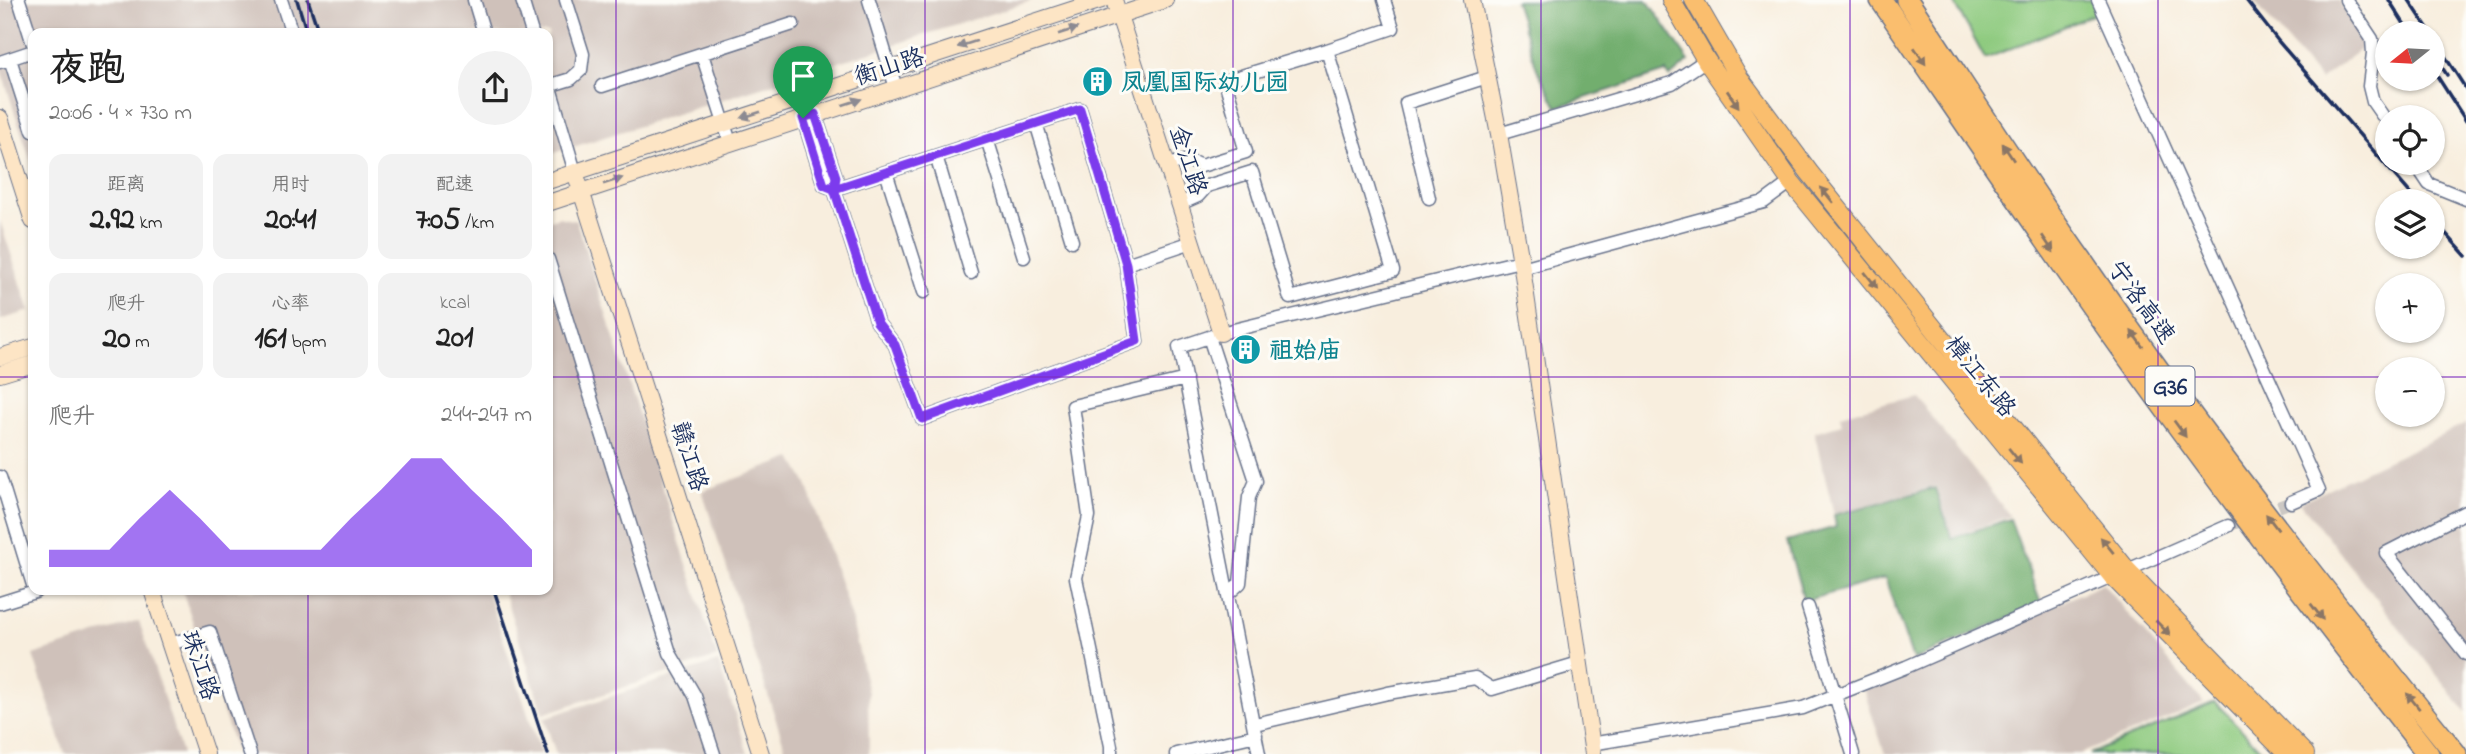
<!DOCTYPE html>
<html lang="zh">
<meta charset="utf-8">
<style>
:root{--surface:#fff;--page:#f2f2f2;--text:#222;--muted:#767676;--accent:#7c3aed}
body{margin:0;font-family:"Indie Flower","LXGW WenKai TC",sans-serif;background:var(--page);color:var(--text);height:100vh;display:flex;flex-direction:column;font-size:26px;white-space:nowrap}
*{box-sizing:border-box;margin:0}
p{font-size:23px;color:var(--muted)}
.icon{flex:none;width:38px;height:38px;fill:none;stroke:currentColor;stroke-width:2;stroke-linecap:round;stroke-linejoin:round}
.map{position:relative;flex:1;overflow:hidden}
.side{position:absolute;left:28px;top:28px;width:525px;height:567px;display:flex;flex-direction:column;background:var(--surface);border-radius:14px;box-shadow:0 2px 5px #0004}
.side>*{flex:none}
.needle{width:46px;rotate:252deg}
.tools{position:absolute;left:2375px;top:21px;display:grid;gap:14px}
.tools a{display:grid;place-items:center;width:70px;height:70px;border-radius:50%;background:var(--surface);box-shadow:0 2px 5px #0004;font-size:35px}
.pin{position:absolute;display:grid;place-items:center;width:60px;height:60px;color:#fff;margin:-72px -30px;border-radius:50% 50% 50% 0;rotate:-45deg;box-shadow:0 0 7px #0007}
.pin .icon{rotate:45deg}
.round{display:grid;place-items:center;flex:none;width:74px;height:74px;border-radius:37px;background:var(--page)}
.head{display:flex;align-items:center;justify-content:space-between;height:119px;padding:0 21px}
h1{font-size:38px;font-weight:800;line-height:52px}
.figures{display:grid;grid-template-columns:repeat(3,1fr);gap:10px;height:119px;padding:7px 21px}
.figures div{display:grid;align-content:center;border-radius:14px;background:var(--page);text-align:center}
.figures b{font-size:30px;font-weight:800}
.figures small{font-size:19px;font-weight:400}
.figures p{font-size:19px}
.chart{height:196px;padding:14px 21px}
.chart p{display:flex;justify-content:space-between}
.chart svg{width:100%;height:126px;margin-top:7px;fill:var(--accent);opacity:.7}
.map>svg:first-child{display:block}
.industrial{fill:#cfc1ba}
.green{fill:#8eca7f;stroke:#547c6e;stroke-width:2}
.forest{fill:#72ae6e;stroke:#466e66;stroke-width:2}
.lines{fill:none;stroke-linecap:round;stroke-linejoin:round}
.street-tunnel{stroke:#ccc8c4;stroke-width:12;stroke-dasharray:12 6;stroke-linecap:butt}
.street-casing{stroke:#68728b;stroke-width:15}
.secondary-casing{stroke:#68728b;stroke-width:18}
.primary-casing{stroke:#68728b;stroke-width:20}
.highway-casing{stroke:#68728b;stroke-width:24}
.street{stroke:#fff;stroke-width:12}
.secondary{stroke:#fde5c5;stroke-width:16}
.primary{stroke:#fabe6e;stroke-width:18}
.highway{stroke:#fabe6e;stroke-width:21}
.rail{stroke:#1b2f5e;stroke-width:3.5}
.oneway{fill:#8c8a92}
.oneway2{fill:#8a7666}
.route-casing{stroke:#fff;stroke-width:14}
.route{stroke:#7c3aed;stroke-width:9}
.grid{fill:none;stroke:#7b2cbf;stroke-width:2;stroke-opacity:0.55}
.labels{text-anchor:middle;stroke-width:6;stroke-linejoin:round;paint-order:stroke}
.shield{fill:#fdfcf7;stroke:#5f6c8c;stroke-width:2}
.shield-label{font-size:23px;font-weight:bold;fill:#1b2f5e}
.street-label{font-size:24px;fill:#1b2f5e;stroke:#fdfcf7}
.culture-label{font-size:24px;font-weight:bold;fill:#0d838f;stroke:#fdfcf7;text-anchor:start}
</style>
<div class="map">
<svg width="2466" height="754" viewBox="0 0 2466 754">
<rect width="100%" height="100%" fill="#fdfcf7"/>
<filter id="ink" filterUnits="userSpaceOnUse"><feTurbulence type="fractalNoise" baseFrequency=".0143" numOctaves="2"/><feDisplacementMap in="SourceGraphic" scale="14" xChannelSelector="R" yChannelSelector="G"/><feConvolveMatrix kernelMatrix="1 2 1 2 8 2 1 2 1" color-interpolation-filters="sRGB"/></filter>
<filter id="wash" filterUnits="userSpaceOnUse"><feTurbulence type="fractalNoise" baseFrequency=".00686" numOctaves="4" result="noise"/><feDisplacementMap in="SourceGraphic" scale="28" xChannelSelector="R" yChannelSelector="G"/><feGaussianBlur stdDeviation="1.57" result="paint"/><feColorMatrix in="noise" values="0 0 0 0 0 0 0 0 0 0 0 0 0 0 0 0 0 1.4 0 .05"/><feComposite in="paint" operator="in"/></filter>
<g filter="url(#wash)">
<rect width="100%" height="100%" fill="#f8eede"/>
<!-- industrial -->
<path class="industrial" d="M 0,0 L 1034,0 L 548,155 L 548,33 L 33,33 L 33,168 L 0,67 Z
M 2253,0 L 2338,0 L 2367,44 L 2320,80 Z
M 558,217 L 576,221 L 717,657 L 543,714 L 503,590 L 548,590 L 548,221 Z
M 0,221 L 30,311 L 0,320 Z
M 1914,395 L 2010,516 L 1953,536 L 1936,486 L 1834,514 L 1814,432 L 1842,424 L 1840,415 Z
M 2466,424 L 2466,712 L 2300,502 Z
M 792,458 L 807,484 L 851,616 L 868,693 L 869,754 L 787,754 L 702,491 Z
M 2103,584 L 2204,703 L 2080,754 L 1885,754 L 1863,688 Z
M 182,590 L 487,590 L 541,754 L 237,754 Z
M 139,621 L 182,754 L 65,754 L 33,655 Z
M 718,662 L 748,754 L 556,754 L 544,718 Z"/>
<!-- green -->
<path class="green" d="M 1953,0 L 2095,0 L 2100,12 L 1985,59 Z
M 2215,702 L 2265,754 L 2090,754 Z"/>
<!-- forest -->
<path class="forest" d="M 1647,0 L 1689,61 L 1670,77 L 1666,72 L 1557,107 L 1537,69 L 1515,1 Z
M 1935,488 L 1952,538 L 2010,519 L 2041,604 L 1913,660 L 1885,578 L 1804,601 L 1787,541 L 1836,527 L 1834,515 Z"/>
</g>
<g filter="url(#ink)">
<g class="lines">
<!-- street-tunnel -->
<path class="street-tunnel" d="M 2228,526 L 2291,502"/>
<defs>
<path id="street" d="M 19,0 L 33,44
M 281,0 L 292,33
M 474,0 L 484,33
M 522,0 L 532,33
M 869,0 L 896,88
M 2098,0 L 2319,490 L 2291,502
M 2346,0 L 2372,39 L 2373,53 L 2369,86 L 2373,102 L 2387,122
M 1327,50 L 1393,28 L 1384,0
M 702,54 L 730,142
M 10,59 L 33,131
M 0,62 L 33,51
M 548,81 L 575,172
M 548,86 L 571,79 L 581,70 L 583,54 L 566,0
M 602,86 L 793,24
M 803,118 L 824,185 L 834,189 L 836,177 L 815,114
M 1036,123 L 1072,241
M 1499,134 L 1672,83 L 1706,60
M 987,139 L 1024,257
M 936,156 L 971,273
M 2415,163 L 2429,184 L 2466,199
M 1167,165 L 1188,160 L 1201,166 L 1246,152 L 1225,81 L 1327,50 L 1393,271 L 1290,298 L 1252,172 L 1207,186 L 1198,196 L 1180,204
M 886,172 L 924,292
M 1429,198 L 1406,103 L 1487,77
M 548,259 L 670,653 L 695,696 L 714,754
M 1126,264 L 1137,341 L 922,419 L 895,345 L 877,322 L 834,189 L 1080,109 L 1126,264 L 1192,242
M 1522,268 L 1764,202 L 1791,182
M 1209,337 L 1256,481 L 1249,497 L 1240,583 L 1228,594
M 0,477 L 33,585
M 2466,512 L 2386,553 L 2466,654
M 0,603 L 35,592 L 35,590
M 1808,607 L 1853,754
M 170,644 L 210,632 L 250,754
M 1255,724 L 1388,693 L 1475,678 L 1492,689 L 1579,663
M 1591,744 L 1803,708 L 1906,667 L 2228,526
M 1111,754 L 1111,746 L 1076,578 L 1089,516 L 1073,406 L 1186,379
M 1176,754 L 1256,735
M 1259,754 L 1179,347 L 1221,333 L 1520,261"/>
<path id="secondary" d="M 1114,0 L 1221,333
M 1472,0 L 1499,134 L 1522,268 L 1593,754
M 0,118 L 33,221
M 575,172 L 761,754
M 548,181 L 1102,0
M 548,203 L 1165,0
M 0,357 L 33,347
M 0,374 L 33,364
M 152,590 L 206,754"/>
<path id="primary" d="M 1671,0 L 1706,60 L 1791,182 L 2113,577 L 2287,754
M 1694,0 L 1738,76 L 1809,172 L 2127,570 L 2305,754"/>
<path id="highway" d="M 1881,0 C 1980,144 2077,289 2181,430 C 2261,539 2344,647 2428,754
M 1907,0 C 1965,87 2021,175 2081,260 C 2198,431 2326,594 2456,754"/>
</defs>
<!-- street casing -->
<use href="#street" class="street-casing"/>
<!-- secondary casing -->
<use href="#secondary" class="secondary-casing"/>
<!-- primary casing -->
<use href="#primary" class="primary-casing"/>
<!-- highway casing -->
<use href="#highway" class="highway-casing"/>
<!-- street -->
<use href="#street" class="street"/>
<!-- secondary -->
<use href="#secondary" class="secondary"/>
<!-- primary -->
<use href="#primary" class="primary"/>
<!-- highway -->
<use href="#highway" class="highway"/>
<!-- rail -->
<path class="rail" d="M 297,0 L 307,33
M 308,0 L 319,33
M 2246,0 L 2279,42 L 2417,201
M 2389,0 L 2410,33
M 2409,0 L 2431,33
M 2432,36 L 2466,89
M 2432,52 L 2447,75
M 2432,68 L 2466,121
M 2432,218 L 2466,256
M 494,590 L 548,754"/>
</g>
<!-- one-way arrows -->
<defs><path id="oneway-solid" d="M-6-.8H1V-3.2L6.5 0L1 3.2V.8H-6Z" transform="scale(1.75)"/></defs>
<g class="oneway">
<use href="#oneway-solid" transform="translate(1068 31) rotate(-18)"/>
<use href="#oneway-solid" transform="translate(967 44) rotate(162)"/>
<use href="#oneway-solid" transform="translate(852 102) rotate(-18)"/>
<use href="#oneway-solid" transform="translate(751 115) rotate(162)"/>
<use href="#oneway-solid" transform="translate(613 181) rotate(-18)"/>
</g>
<g class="oneway2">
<use href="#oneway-solid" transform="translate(1920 56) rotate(56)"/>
<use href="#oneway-solid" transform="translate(1733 99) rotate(55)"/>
<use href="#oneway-solid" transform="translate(2008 152) rotate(-124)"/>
<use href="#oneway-solid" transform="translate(1827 195) rotate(-129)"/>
<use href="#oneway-solid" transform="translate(2048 244) rotate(56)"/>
<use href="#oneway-solid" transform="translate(1871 280) rotate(51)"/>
<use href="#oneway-solid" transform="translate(2137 339) rotate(-126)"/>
<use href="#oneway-solid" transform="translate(2180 429) rotate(54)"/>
<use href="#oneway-solid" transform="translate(2015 456) rotate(51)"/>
<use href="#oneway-solid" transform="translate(2272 522) rotate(-127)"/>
<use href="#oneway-solid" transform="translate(2107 545) rotate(-129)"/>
<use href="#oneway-solid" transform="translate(2317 612) rotate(53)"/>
<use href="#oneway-solid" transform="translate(2163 628) rotate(45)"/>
<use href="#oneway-solid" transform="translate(2413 701) rotate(-129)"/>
</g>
</g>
<g class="lines" filter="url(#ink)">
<defs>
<path id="route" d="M 803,118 L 824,185 L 834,189 L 877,322 L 895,345 L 922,419 L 1137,341 L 1126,264 L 1080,109 L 834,189 L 836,177 L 815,114 L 803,118"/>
</defs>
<!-- route casing -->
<use href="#route" class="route-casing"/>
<!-- route -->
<use href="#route" class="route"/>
</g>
<!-- grid -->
<path class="grid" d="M 308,0 L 308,33M 616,0 L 616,754M 925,0 L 925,754M 1233,0 L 1233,754M 1541,0 L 1541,754M 1850,0 L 1850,754M 2158,0 L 2158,754M 0,377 L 33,377M 548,377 L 2387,377M 2432,377 L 2466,377M 308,590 L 308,754"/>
<!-- icons -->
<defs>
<symbol id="building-disc" viewBox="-11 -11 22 22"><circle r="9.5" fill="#0f9aa8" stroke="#fdfcf7"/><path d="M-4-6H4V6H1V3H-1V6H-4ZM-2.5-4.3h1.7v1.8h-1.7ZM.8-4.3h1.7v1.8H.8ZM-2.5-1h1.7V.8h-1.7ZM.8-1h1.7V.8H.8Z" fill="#fff"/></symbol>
</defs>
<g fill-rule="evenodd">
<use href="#building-disc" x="1080" y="64" width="35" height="35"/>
<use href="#building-disc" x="1228" y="332" width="35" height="35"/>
</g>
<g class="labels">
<!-- shield labels -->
<rect class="shield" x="2145.5" y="366.5" width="49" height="39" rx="5"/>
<g class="shield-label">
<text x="2170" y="394">G36</text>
</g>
<!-- street labels -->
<g class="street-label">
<text transform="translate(889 66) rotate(-18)" y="8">衡山路</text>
<text transform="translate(1189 160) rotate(72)" y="8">金江路</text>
<text transform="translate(2142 302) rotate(54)" y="8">宁洛高速</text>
<text transform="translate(1981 376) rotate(51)" y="8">樟江东路</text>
<text transform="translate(690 456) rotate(72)" y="8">赣江路</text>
<text transform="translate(201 665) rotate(72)" y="8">珠江路</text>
</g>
<!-- culture labels -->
<g class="culture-label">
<text x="1121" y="90">凤凰国际幼儿园</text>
<text x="1269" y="358">祖始庙</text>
</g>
</g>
</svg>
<div class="tools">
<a><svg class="needle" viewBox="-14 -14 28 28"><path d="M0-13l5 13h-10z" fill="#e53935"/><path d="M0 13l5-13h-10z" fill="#767676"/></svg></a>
<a><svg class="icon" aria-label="locate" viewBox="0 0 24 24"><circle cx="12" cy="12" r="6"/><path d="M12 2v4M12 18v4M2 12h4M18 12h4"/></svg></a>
<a><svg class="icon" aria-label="layers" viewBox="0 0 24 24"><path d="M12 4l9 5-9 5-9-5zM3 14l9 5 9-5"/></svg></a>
<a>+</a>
<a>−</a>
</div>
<div class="pin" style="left:803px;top:118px;background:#1e9e55"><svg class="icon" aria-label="arrive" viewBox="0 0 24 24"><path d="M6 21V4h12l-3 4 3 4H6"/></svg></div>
<section class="side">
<div class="head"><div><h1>夜跑</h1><p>20:06 · 4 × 730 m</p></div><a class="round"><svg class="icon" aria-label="share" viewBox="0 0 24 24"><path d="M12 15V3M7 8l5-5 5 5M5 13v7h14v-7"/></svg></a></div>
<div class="figures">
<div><p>距离</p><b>2.92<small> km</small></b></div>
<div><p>用时</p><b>20:41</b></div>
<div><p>配速</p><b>7:05<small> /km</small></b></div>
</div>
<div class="figures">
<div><p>爬升</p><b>20<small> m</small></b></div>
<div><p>心率</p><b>161<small> bpm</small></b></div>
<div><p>kcal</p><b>201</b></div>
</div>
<div class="chart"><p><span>爬升</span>244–247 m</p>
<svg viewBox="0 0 160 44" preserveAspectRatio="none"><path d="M0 44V38L10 38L20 38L30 27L40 17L50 27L60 38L70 38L80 38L90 38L100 27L110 17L120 6L130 6L140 17L150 27L160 38V44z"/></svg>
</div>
</section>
</div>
